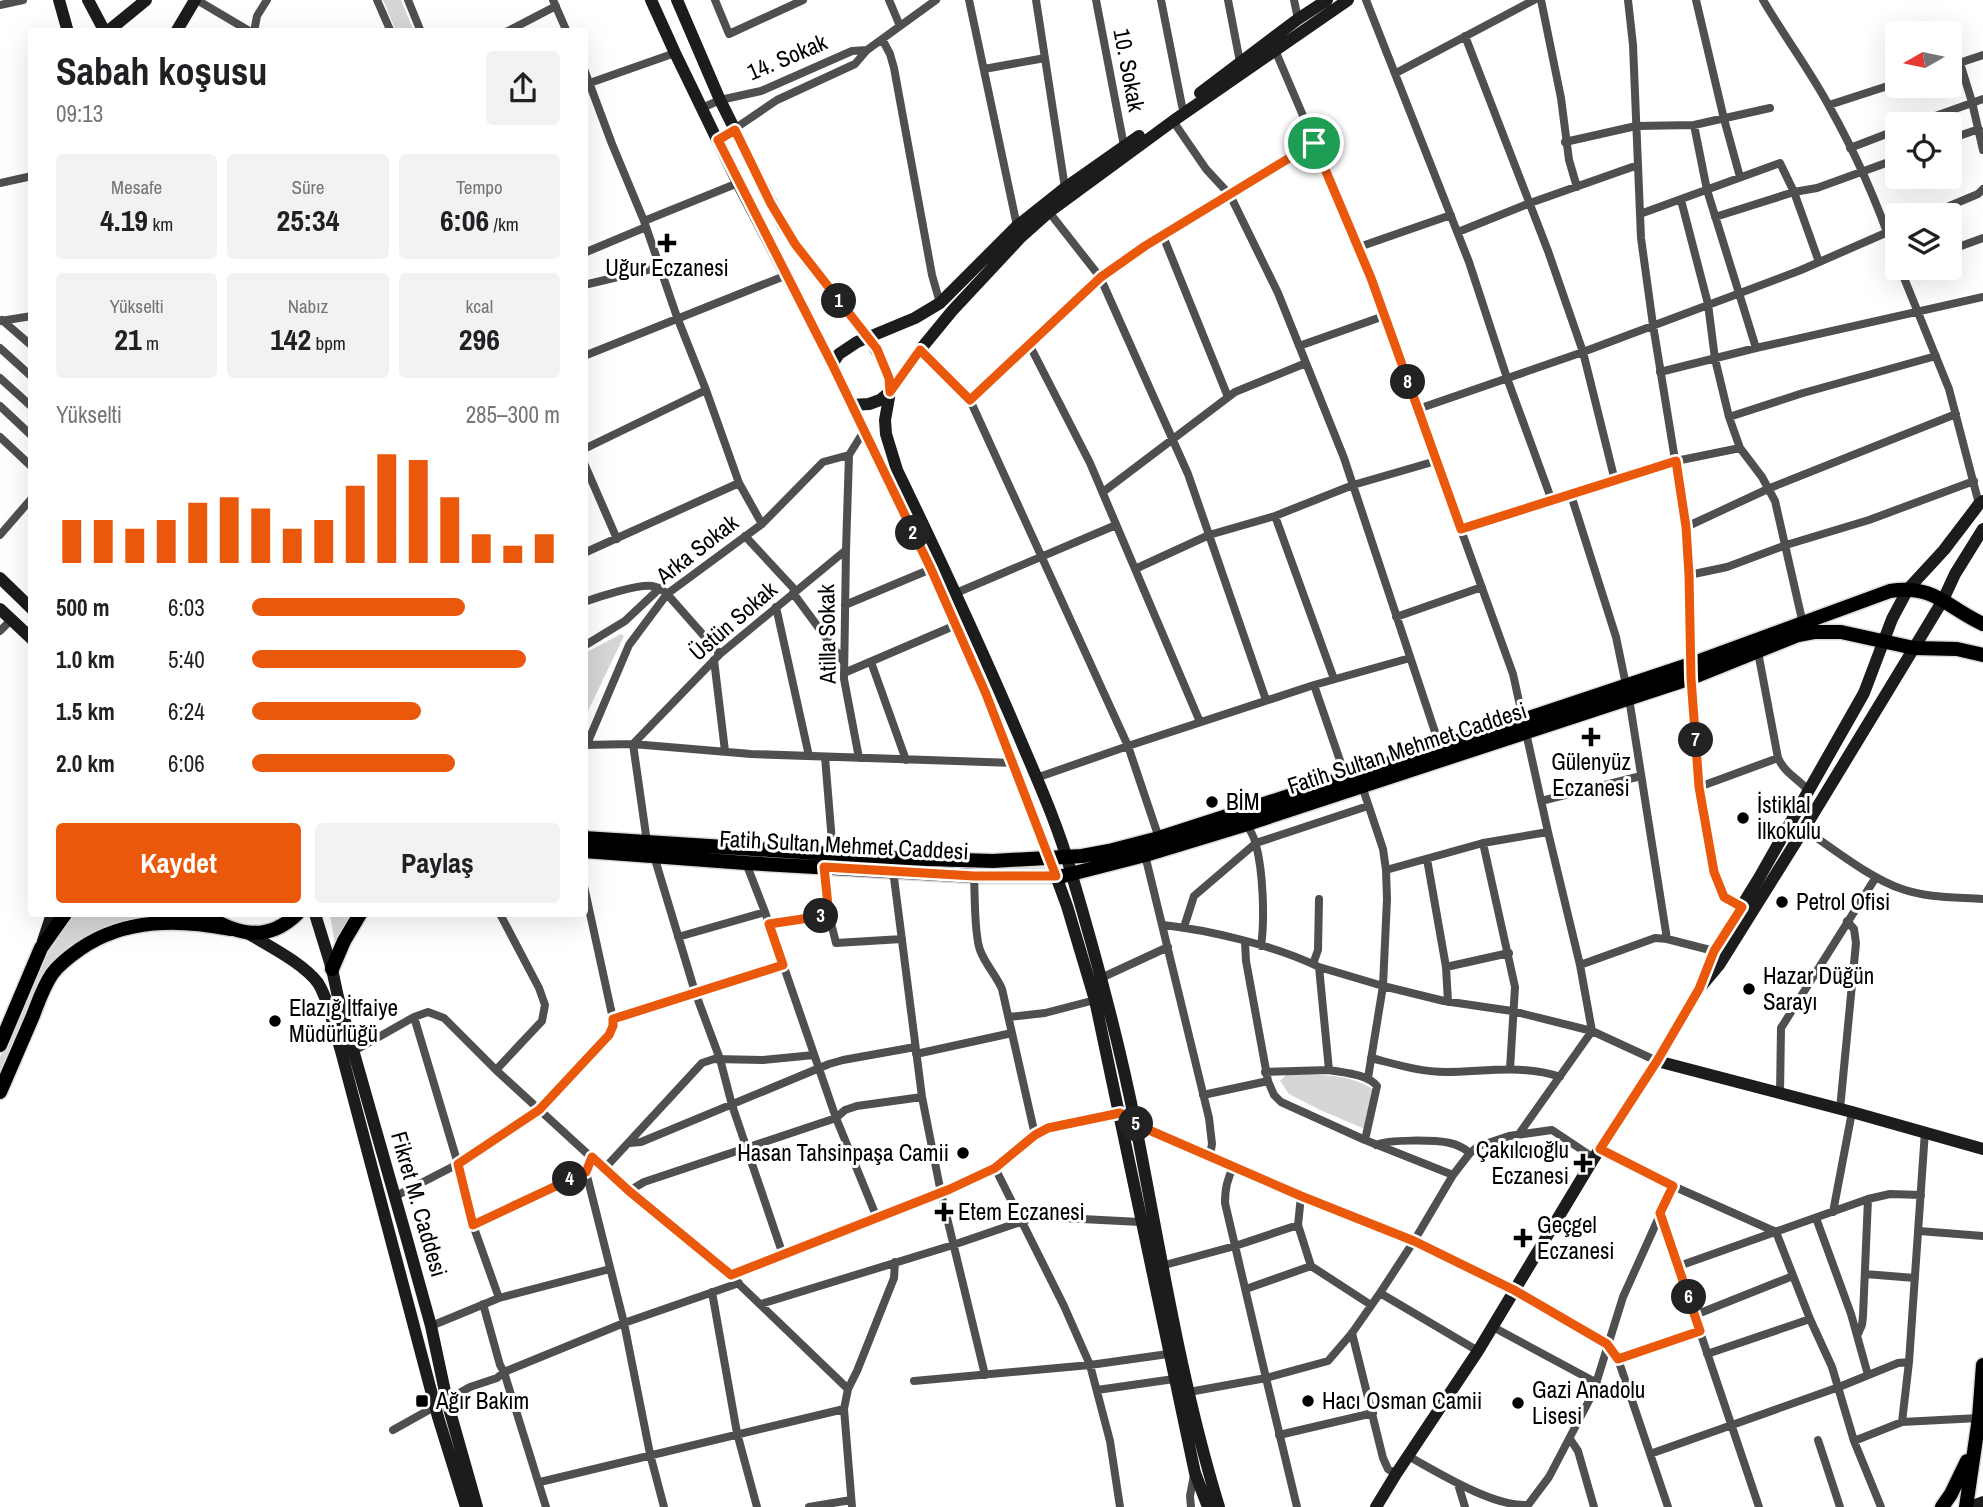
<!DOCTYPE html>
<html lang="tr">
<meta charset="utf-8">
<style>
:root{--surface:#fff;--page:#f2f2f2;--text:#202124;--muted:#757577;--accent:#ea580c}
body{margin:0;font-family:"Archivo Narrow",sans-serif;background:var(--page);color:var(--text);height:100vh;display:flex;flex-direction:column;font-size:26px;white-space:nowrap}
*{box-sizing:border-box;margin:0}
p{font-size:23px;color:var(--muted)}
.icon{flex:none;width:38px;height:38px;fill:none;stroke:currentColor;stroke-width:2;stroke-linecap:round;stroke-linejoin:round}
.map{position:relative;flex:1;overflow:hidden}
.drawer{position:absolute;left:28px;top:28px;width:560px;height:889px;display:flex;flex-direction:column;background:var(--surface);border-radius:7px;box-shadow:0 7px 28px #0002}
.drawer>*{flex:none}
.needle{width:46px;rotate:261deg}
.buttons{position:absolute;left:1885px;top:21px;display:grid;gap:14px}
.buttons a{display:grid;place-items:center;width:77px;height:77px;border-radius:7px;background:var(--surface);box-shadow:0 7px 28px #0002;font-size:35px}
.pin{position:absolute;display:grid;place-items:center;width:60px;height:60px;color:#fff;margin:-30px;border:4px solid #fff;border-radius:50%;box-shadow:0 2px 7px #0007}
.km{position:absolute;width:35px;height:35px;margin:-18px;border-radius:50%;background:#222;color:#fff;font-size:19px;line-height:35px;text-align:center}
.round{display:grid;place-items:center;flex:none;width:74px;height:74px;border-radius:7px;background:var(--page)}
.overview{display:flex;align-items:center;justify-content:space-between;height:119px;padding:0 28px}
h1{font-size:38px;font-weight:800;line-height:52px}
.figures{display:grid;grid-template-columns:repeat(3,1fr);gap:10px;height:119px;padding:7px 28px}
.figures div{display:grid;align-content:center;border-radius:7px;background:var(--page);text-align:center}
.figures b{font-size:30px;font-weight:800}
.figures small{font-size:19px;font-weight:400}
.figures p{font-size:19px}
.chart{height:196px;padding:14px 28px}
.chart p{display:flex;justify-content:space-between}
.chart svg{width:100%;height:126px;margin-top:7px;stroke:var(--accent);stroke-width:6}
.primary-button{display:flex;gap:14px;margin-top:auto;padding:14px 28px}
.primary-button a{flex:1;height:80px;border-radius:7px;background:var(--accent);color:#fff;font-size:28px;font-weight:800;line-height:80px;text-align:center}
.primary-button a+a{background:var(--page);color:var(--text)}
ul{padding:0 28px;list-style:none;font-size:23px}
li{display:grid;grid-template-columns:112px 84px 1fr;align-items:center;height:52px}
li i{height:18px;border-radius:9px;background:var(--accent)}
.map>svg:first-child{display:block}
.green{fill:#d6d6d6}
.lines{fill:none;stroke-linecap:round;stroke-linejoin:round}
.primary-casing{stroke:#dbdbdb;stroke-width:17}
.street{stroke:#4f4f4f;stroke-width:8}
.secondary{stroke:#1c1c1c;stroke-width:12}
.primary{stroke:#000;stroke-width:14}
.route-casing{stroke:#fff;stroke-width:14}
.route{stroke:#ea580c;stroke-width:9}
.poi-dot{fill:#000;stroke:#fff;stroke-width:2.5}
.labels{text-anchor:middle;stroke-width:6;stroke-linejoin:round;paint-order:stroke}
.street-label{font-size:23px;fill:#000;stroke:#fff}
.poi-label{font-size:23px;fill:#000;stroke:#fff;text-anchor:start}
</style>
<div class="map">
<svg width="1983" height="1507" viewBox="0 0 1983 1507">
<rect width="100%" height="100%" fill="#fff"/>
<!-- green -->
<path class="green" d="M 383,0 L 401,0 L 414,31 L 396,31 Z
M 621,634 L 624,636 L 585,717 L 585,653 Z
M 72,914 L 178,914 L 139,921 L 75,944 L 0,1079 L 0,1057 L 32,975 L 56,932 Z
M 330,914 L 350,914 L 335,945 Z
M 1286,1075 C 1316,1075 1347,1072 1374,1090 L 1365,1129 L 1320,1110 L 1289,1094 L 1280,1081 Z"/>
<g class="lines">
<defs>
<path id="primary" d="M 584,838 L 894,858 L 993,861 L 1082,856 L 1109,851 L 1159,838 L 1523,720 L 1691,664 L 1890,591 C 1935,584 1947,608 1983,624
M 584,851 L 746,863 L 974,876 L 1063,876 L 1145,855 L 1247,824 L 1691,678 L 1798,635 L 1814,632 L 1841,632 L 1914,648 L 1957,649 L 1983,655
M 204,914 C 236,935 267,943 297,914
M 332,969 L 344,941 L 360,914
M 0,1045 L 41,948 L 65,914
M 0,1092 C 11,1067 21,1043 32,1018 C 38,1003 43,987 52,974 C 59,964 70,956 80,949 C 125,918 179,919 230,929
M 1942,1507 L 1951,1494 L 1967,1461
M 1966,1507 L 1979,1418 L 1983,1365"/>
</defs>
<!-- primary casing -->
<use href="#primary" class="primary-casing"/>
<!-- street -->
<path class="street" d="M 197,0 L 251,32
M 377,0 L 391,32
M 408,0 L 421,32
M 553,0 L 567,32
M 715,0 L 729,34 L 803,0
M 889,0 L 900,26
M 969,0 L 1017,226
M 1036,0 L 1065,188
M 1096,0 L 1124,146
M 1161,0 L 1182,106
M 1228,0 L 1240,62
M 1294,0 L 1298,19
M 1366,0 L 1469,262 L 1507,378 L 1552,501
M 1541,0 L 1561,98 L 1569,160 L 1577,187
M 1628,0 L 1633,45 L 1641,238 L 1653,325 L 1686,527 L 1689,575 L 1691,678 L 1699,787 L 1714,872 L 1724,897 L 1742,907
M 1696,0 L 1724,119 L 1740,177
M 1763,0 C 1784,36 1809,69 1829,106 C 1856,154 1879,207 1897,260
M 0,5 L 23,0
M 254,32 L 257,16 L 267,0
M 506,32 L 556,6
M 1465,36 L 1548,251 L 1583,352 L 1615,481
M 882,39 L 890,54 L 894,68 L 932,275 L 940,303
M 1275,50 L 1359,247 L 1513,674 L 1548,832 L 1580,965 L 1592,1031 L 1519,1134
M 1960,63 L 1972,102 L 1983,150
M 1950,66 L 1983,55
M 584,69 L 612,144 L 644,221 L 677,317 L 706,390 L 739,483 L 762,524
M 984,69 L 1045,58
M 1396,73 L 1534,0
M 584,85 L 675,53
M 1829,105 L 1897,83
M 702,108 L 720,100 L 761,91 L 852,51 L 867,50
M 1173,121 L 1206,169 L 1230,195 L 1278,293 L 1344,458 L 1440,747
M 1913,124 L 1983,99
M 1694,125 L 1707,190 L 1756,348
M 1950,139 L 1979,129
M 718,140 L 777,100 L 855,64 L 867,50 L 936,0
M 1565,142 L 1636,126 L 1694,125 L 1770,108
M 1850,148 L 1897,130
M 0,183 L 32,176
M 1681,200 L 1708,304 L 1715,359 L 1729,417 L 1740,448 L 1762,477 L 1775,501 L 1803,624
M 1049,212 L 1100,277 L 1188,474 L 1266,700
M 1640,214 L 1780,163 L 1794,192 L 1819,262
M 1928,215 L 1978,194 L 1983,189
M 1715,217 L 1794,192 L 1817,188 L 1897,159
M 644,221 L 738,183
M 1458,232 L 1530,203 L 1638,165
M 1163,236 L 1228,397
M 1359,247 L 1451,215
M 1950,250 L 1983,238
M 584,253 L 646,227
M 1900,268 L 1949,389 L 1979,504
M 584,285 L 660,267
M 2,320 L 32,346
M 0,321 L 32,316
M 1029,344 L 1090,463 L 1200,722
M 1299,346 L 1384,316
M 0,348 L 32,377
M 920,350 L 970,400 L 1128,746 L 1159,838
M 584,356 L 787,275
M 1660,372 L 1756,348 L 1983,297
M 0,378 L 32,407
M 970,400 L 1100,277 L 1145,246 L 1314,143
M 0,406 L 32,436
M 1418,409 L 1583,352 L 1801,270 L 1897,228
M 1729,417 L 1803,393 L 1936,356
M 0,437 L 32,467
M 584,449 L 706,390
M 584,463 L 617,539
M 1103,492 L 1235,392 L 1306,363
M 1571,495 L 1616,637 L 1626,685
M 1275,516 L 1334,679
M 1686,527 L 1770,488 L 1956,414
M 1461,529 L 1676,461 L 1740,448
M 0,535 L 32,498
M 745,536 L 796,591
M 846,550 L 844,679 L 859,758
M 584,553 L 739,483
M 1135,569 L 1209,535 L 1275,516 L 1353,485 L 1436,461
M 1689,575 L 1727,567 L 1786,545 L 1869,520 L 1974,481
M 793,593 L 844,662
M 956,593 L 1116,525
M 584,602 C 598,597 638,584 652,586 C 658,587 663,590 667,594 L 720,654
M 845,605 L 931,569
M 776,607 L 809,756
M 1396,617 L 1482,587
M 0,631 L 11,620
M 584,646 L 625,621 L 660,588
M 1758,652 L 1778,758 C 1785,773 1797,778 1808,790
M 714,660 L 725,751
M 871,662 L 906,760
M 844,673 L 956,625
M 1314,685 L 1410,658
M 1629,698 L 1667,939
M 587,744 L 629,645 L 667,594 L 762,524 L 823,462 L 849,455
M 584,745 L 633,744 L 751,754 L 1014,763
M 825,757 L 833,854
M 1036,778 L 1128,746 L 1314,685 L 1346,778
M 1362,786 L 1383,849 L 1386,870 L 1387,899 L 1383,986 L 1368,1078
M 1699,787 L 1778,758
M 1541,801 L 1641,776
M 1247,824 C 1250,831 1255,838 1256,845 C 1263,871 1265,919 1261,946
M 1804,829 C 1832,848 1871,879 1902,889 C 1927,898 1956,897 1983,899
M 647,842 L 633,744 L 720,654 L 846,550 L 849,455 L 864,431
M 1483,843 L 1515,987 L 1510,1069
M 1145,855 L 1209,1118 L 1212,1144 L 1210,1155
M 654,856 L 695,992 L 720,1059 L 732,1105 L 783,1255
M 1427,859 L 1446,967 L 1448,1002
M 746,863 L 765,912 L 836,1118 L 877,1218
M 824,867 L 829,915 L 836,943 L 902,939
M 893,870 L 922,1097 L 941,1193 L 985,1375
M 1386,870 L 1483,843 L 1548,832
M 974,876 C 975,894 974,934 980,950 C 985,964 996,975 1002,989 L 1035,1135
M 769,924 L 829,915
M 1163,925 C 1209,930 1277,946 1319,967 L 1329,1070 L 1265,1072
M 1184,927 L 1194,896 L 1256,843 L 1368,806
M 678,937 L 765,912
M 1313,964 L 1318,950 L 1319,899
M 1580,965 L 1655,938 L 1667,939 L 1714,951
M 1319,967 L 1383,986 L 1444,1001 L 1512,1011 L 1592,1031 L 1657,1061
M 1446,967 L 1509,953
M 1101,978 L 1168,947
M 414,1017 L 458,1164 L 473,1225 L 499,1298
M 1009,1017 L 1045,1013 L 1095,1000
M 613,1019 L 783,965
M 354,1051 L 414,1017 L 428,1012 L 444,1018 L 496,1070 L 604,1169 L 629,1191 L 715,1261 L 848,1389
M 916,1054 L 1012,1033
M 1371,1058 C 1395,1064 1420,1072 1446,1072 C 1483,1072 1523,1064 1560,1077
M 496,1070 L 542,1021 L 545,1005 L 539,988 L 500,914
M 1329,1070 C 1345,1073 1367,1074 1377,1086 L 1365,1140
M 1268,1081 L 1274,1095 L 1281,1102 L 1365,1140 L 1453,1175
M 1780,1093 L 1781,1028 L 1876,877
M 1203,1095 L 1268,1081 L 1246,961 L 1245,942
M 1840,1109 L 1856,943 L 1854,929 L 1847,921
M 629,1143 L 641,1142 L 829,1064 L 843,1060 L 915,1047
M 1376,1145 C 1388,1139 1436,1140 1450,1143 C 1458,1145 1464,1148 1470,1153
M 1600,1149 L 1673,1186 L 1776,1232 L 1810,1319 L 1832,1367 L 1854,1441 L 1881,1507
M 592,1157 L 586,1172 L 624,1323 L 650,1454 L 664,1507
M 1234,1166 C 1227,1179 1225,1189 1225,1203 L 1266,1378 L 1328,1361 L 1352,1333 L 1380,1293 L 1414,1241 L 1453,1175 L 1470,1153 L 1479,1146 L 1509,1136 L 1552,1130 L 1594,1158
M 995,1168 L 1064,1306 L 1090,1365 L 1110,1441 L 1120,1507
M 604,1169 L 702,1063 L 714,1059 L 763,1060 L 814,1055
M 629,1191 L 644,1182 L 836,1118 L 845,1110 L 857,1106 L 922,1097
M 1301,1196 L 1298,1225 L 1311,1266 L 1371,1305
M 394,1197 L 458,1164 L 539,1110 L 612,1031 L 613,1019 L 584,886
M 1833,1212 L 1852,1112
M 1660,1213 L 1759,1507
M 1816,1218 L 1851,1314 L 1868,1375
M 473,1225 L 586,1172
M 1919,1231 L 1983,1236
M 1161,1266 L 1235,1246 L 1298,1225
M 1679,1266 L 1868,1199 L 1890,1194 L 1921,1195
M 1865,1274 L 1915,1278
M 731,1275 L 950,1189 L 995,1168 L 1035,1135 L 1048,1128 L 1120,1113 L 1135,1124 L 1301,1196 L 1414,1241 L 1514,1290 L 1607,1344 L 1618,1359 L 1668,1507
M 1246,1289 L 1311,1266
M 712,1292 L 737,1433 L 757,1507
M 1380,1293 L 1478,1351
M 483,1304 L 500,1365 L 504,1372 L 546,1507
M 761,1304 L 953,1245 L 1029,1219 L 1043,1217 L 1140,1222
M 1695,1315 L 1793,1276
M 431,1326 L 499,1298 L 610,1269
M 1493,1327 L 1597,1383
M 1352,1333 L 1383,1458 L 1388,1469 L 1396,1474
M 1858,1334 L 1862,1325 L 1863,1316 L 1868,1199
M 1707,1354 L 1810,1319
M 1618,1359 L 1700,1331
M 914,1381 L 1090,1365 L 1168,1354
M 1097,1390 L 1174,1379
M 1189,1392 L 1266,1378 L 1297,1507
M 1902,1422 L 1909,1362 L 1925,1131
M 393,1430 L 470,1387 L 497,1378 L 504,1372 L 624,1323 L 739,1283
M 1279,1435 L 1373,1413
M 1570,1439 L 1578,1451 L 1594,1507
M 1818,1440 L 1840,1507
M 1854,1441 L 1902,1422 L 1979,1418
M 1650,1454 L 1839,1387 L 1898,1363 L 1909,1362
M 1408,1456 C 1439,1473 1493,1507 1528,1505 L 1549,1477 L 1593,1393 L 1623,1297 L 1673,1186
M 540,1482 L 844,1409
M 1458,1484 L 1465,1507
M 809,1507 L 851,1500
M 852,1507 L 844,1409 L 848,1389 L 857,1371 L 894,1278 L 895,1262
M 1191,1507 L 1190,1496 L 1194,1475"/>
<!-- secondary -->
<path class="secondary" d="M 59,0 L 68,32
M 88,0 L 105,32
M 651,0 L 675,53 L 738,183 L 832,364 L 931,569 L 986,694 L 1056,876 L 1067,906 L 1095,1000 L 1195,1473 L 1208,1507
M 677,0 L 720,100 L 783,226 L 808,262 L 869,338 L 884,364 L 889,378 L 890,392 L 885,420 L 886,434 L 897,470 C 939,557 980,645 1018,734 C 1037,779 1058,825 1071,872 C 1096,956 1119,1041 1136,1127 C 1161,1254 1181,1383 1219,1507
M 107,32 L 146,0
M 176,32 L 195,0
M 1200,93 L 1298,19 L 1327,0
M 832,364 L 839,354 L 857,342 L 915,318 L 940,303 L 1017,226 L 1065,188 L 1139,136
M 851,405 L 869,404 L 880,400 L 890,392 L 920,350 L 952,311 L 1021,237 L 1049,212 L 1173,121 L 1348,0
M 0,578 L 32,609
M 0,609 L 32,639
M 315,914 L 332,969 L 338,997 L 406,1236 L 431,1326 L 447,1401 L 477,1507
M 246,932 C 268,946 302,962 318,983 C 329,1000 335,1032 341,1051 L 438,1417 L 466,1507
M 43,941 L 52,914
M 1703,979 L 1714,951 L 1759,878 L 1864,693 L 1892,619 L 1908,589 L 1944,550 L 1979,504 L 1983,501
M 1657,1061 L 1852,1112 L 1983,1149
M 1376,1507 L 1396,1474 L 1478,1351 L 1594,1158 L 1657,1061 L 1699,989 L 1719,965 L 1804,829 L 1914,648 L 1943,600 L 1955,574 L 1983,529
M 1970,1507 L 1983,1502"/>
<!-- primary -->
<use href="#primary" class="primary"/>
</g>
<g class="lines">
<defs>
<path id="route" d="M 735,130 L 771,204 L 795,244 L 877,349 L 889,378 L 890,392 L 920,350 L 970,400 L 1101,277 L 1145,246 L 1314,143 L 1371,278 L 1461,529 L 1676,461 L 1686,527 L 1689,575 L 1691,678 L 1699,787 L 1714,872 L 1724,897 L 1742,907 L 1714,951 L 1699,989 L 1657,1061 L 1600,1149 L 1673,1186 L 1660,1213 L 1700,1331 L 1618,1359 L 1607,1344 L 1514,1290 L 1414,1241 L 1301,1196 L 1135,1124 L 1120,1113 L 1048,1128 L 1035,1135 L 995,1168 L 950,1189 L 731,1275 L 629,1191 L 592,1157 L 586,1172 L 473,1225 L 458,1164 L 539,1110 L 609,1035 L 613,1026 L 613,1019 L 783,965 L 769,924 L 829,915 L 824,867 L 974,876 L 1056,876 L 986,694 L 931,569 L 832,364 L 718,140 Z"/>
</defs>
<!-- route casing -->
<use href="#route" class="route-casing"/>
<!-- route -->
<use href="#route" class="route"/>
</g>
<!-- markers -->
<g class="poi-dot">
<path d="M663.5 232.5h7v7h7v7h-7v7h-7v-7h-7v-7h7z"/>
<path d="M1587.5 726.5h7v7h7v7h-7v7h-7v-7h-7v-7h7z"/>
<circle cx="1212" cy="802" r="7"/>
<circle cx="1743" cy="818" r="7"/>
<circle cx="1782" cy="902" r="7"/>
<circle cx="1749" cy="989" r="7"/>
<circle cx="275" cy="1021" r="7"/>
<circle cx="963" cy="1153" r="7"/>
<path d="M1579.5 1152.5h7v7h7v7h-7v7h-7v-7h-7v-7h7z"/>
<path d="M940.5 1201.5h7v7h7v7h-7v7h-7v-7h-7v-7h7z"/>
<path d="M1519.5 1227.5h7v7h7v7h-7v7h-7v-7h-7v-7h7z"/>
<rect x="415" y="1394" width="14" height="14" rx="3.5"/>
<circle cx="1308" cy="1401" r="7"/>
<circle cx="1518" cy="1403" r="7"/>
</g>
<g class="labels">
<!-- street labels -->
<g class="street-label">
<text transform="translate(787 57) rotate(-23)" y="8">14. Sokak</text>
<text transform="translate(1129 70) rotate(79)" y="8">10. Sokak</text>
<text transform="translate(697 549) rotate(-38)" y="8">Arka Sokak</text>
<text transform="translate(733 621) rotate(-41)" y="8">Üstün Sokak</text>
<text transform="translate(827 634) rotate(-91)" y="8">Atilla Sokak</text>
<text transform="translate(1407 748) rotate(-18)" y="8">Fatih Sultan Mehmet Caddesi</text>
<text transform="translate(844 845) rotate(3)" y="8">Fatih Sultan Mehmet Caddesi</text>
<text transform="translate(419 1204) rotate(74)" y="8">Fikret M. Caddesi</text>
</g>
<!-- poi labels -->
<g class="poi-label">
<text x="667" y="276" text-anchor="middle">Uğur Eczanesi</text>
<text x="1591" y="770" text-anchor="middle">Gülenyüz<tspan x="1591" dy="26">Eczanesi</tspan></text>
<text x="1226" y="810">BİM</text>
<text x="1757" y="813">İstiklal<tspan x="1757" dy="26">İlkokulu</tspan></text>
<text x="1796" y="910">Petrol Ofisi</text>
<text x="1763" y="984">Hazar Düğün<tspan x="1763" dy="26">Sarayı</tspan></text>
<text x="289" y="1016">Elazığ İtfaiye<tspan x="289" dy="26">Müdürlüğü</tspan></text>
<text x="1569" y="1158" text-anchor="end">Çakılcıoğlu<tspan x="1569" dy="26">Eczanesi</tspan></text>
<text x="949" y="1161" text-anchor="end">Hasan Tahsinpaşa Camii</text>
<text x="958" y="1220">Etem Eczanesi</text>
<text x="1537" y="1233">Geçgel<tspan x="1537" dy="26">Eczanesi</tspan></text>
<text x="1532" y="1398">Gazi Anadolu<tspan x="1532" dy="26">Lisesi</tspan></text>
<text x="436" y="1409">Ağır Bakım</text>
<text x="1322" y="1409">Hacı Osman Camii</text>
</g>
</g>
</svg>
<div class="buttons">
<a><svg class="needle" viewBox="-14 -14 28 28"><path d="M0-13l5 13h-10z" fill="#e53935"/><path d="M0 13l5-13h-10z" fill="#757577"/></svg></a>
<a><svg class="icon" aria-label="locate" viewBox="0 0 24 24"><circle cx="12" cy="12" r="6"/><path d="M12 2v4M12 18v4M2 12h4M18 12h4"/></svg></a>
<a><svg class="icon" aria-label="layers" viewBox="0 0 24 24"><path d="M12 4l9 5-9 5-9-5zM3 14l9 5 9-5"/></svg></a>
</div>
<div class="pin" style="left:1314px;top:143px;background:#1e9e55"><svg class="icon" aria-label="arrive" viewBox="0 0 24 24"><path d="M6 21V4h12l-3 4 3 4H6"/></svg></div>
<b class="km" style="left:839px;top:301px">1</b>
<b class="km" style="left:913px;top:533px">2</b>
<b class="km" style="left:821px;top:916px">3</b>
<b class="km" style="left:570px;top:1179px">4</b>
<b class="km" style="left:1136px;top:1124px">5</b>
<b class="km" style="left:1689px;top:1297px">6</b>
<b class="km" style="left:1696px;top:740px">7</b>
<b class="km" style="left:1408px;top:382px">8</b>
<section class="drawer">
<div class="overview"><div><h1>Sabah koşusu</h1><p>09:13</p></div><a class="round"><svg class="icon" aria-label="share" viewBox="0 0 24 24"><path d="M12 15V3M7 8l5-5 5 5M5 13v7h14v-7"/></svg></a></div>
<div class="figures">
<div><p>Mesafe</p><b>4.19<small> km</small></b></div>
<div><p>Süre</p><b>25:34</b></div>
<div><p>Tempo</p><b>6:06<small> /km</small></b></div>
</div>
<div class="figures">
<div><p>Yükselti</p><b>21<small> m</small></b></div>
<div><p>Nabız</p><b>142<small> bpm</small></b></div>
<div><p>kcal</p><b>296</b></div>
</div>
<div class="chart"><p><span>Yükselti</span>285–300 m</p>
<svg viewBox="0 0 160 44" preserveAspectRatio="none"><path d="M5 44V29M15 44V29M25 44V32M35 44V29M45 44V23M55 44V21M65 44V25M75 44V32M85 44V29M95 44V17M105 44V6M115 44V8M125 44V21M135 44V34M145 44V38M155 44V34"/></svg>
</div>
<ul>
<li><b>500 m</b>6:03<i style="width:69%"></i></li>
<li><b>1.0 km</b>5:40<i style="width:89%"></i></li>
<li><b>1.5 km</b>6:24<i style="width:55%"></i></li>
<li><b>2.0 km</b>6:06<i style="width:66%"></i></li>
</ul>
<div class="primary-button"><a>Kaydet</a><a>Paylaş</a></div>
</section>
</div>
